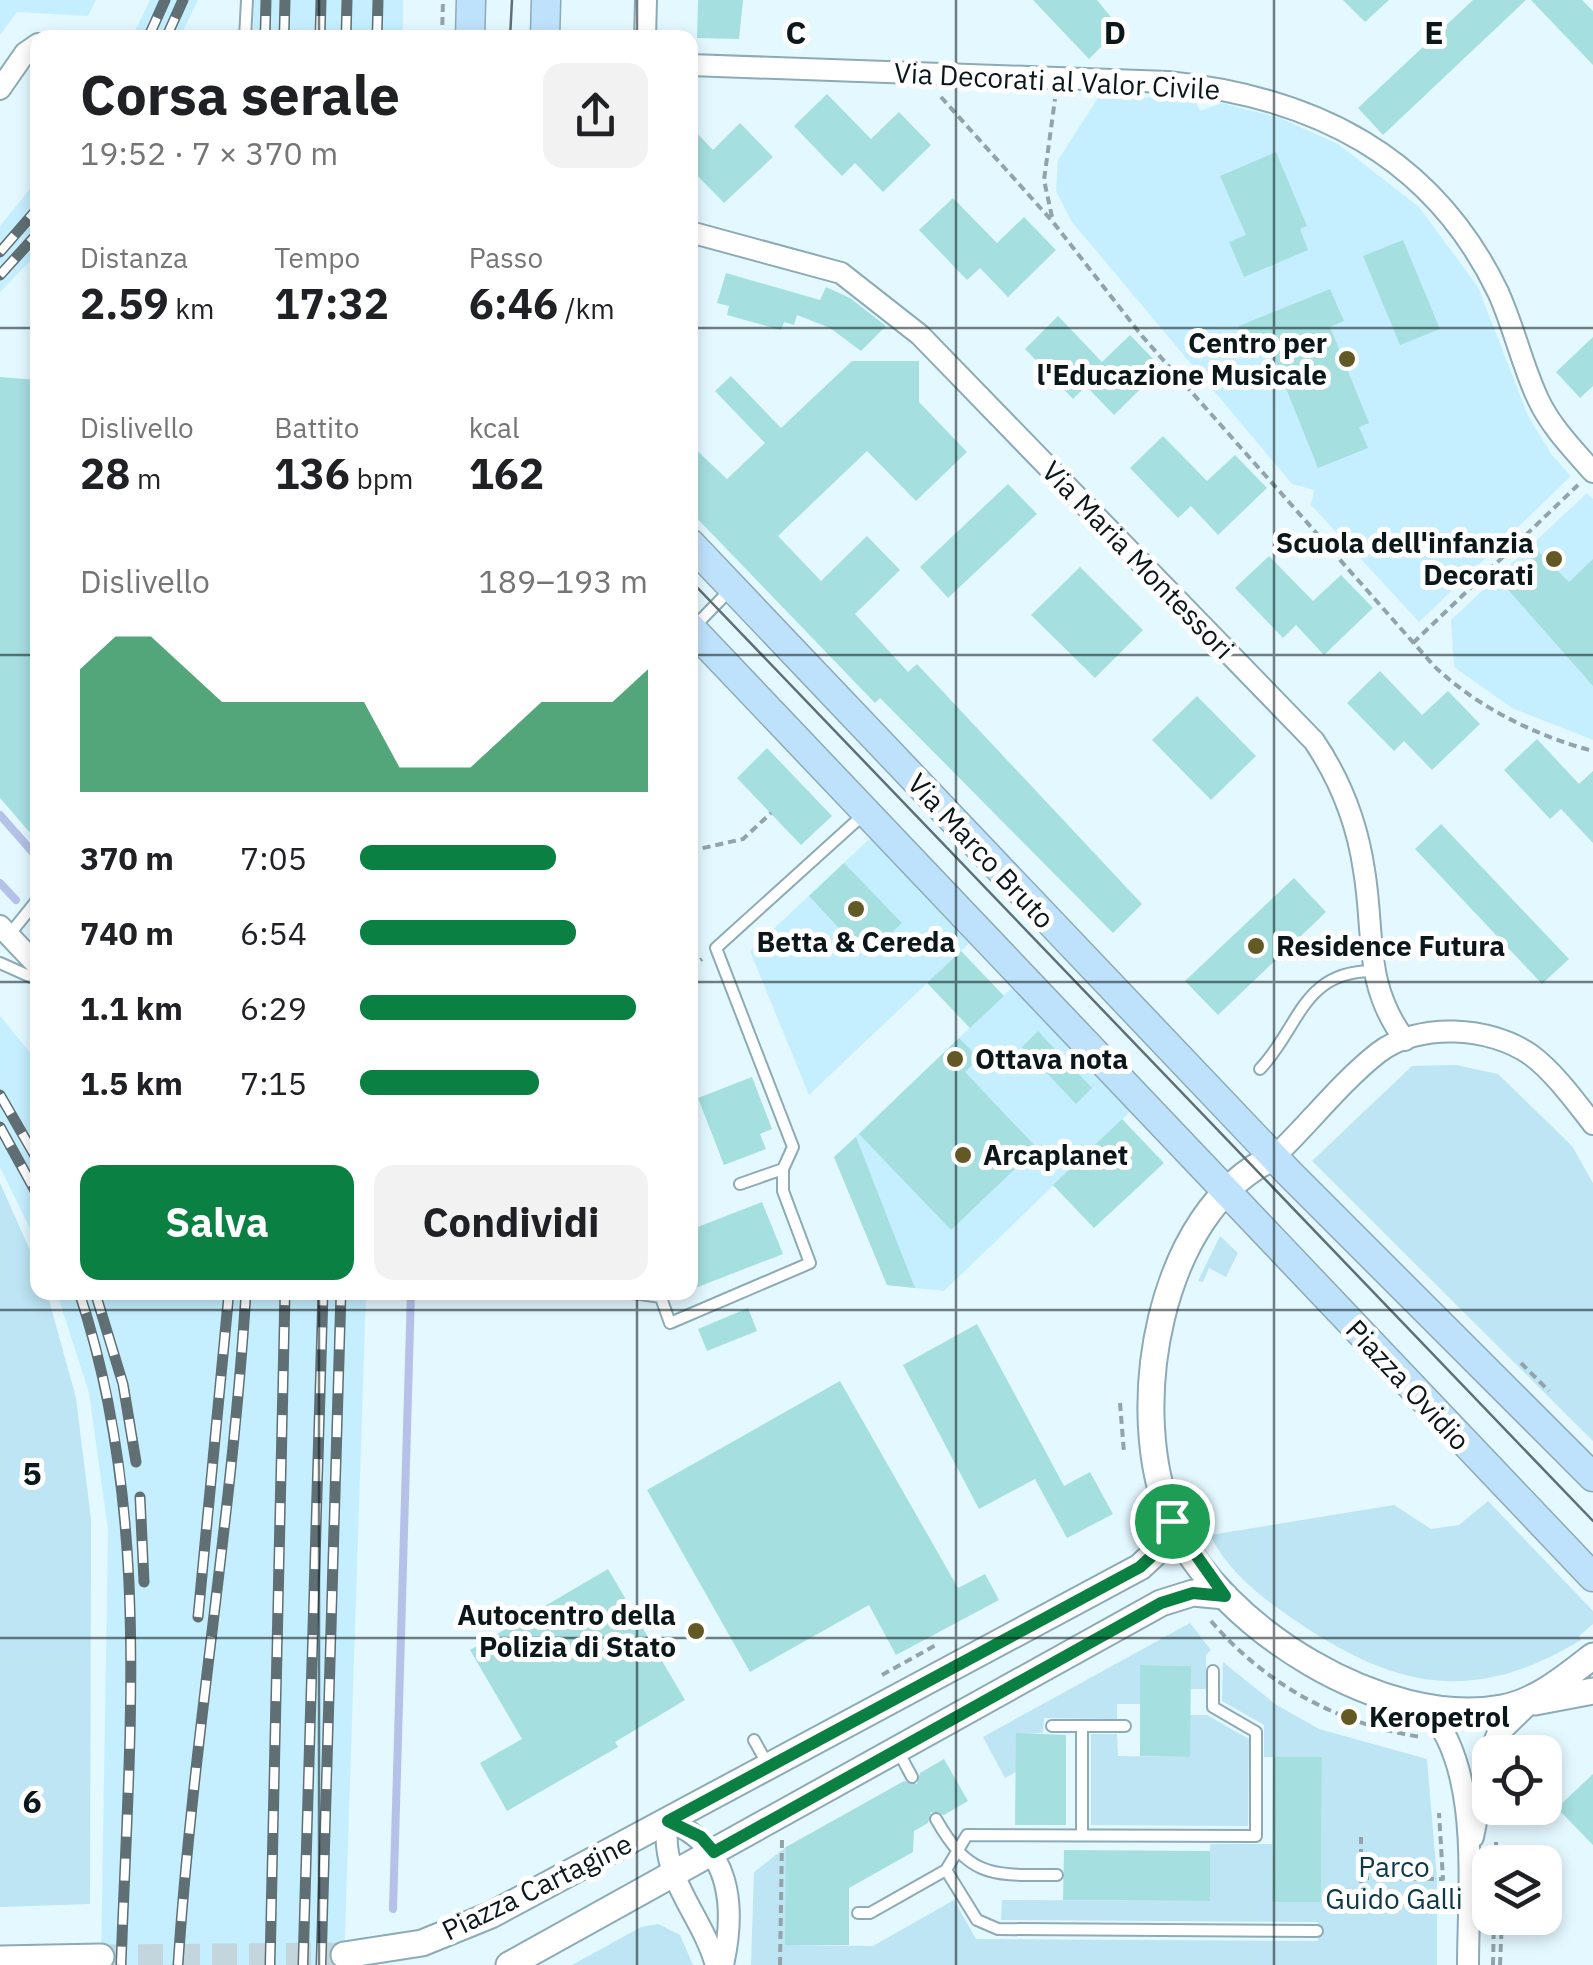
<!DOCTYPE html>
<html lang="it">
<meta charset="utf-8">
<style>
:root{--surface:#fff;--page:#f2f2f2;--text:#202124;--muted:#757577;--accent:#0b8043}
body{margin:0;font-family:"IBM Plex Sans",sans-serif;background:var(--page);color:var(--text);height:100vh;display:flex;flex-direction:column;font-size:38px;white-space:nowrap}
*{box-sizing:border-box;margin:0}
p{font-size:32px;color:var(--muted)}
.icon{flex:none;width:55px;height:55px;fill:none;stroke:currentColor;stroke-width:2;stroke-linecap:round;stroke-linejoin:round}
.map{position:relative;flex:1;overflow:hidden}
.details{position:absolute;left:30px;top:30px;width:668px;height:1270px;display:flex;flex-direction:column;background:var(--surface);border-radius:20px;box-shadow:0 5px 15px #0003}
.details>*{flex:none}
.buttons{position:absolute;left:1472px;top:1735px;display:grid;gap:20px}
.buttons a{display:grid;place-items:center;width:90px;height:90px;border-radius:20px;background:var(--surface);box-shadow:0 5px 15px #0003;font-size:50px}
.pin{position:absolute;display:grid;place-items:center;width:85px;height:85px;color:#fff;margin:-42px;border:5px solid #fff;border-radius:50%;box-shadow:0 2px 10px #0007}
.round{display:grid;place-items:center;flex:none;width:105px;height:105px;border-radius:20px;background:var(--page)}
.overview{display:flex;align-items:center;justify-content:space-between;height:170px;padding:0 50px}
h1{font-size:55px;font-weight:700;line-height:75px}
.figures{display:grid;grid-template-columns:repeat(3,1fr);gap:15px;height:170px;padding:10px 50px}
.figures div{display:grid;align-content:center}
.figures b{font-size:42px;font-weight:700}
.figures small{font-size:28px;font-weight:400}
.figures p{font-size:28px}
.chart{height:280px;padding:20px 50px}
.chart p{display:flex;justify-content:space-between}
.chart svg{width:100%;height:180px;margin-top:10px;fill:var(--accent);opacity:.7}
.cta{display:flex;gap:20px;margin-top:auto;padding:20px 50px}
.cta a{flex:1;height:115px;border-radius:20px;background:var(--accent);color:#fff;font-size:40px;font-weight:700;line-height:115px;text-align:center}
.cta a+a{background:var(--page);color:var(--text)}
ul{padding:0 50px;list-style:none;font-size:32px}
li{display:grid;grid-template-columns:160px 120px 1fr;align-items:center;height:75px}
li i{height:25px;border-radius:12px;background:var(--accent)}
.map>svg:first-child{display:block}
.built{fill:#c5efff}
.green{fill:#bde5f4}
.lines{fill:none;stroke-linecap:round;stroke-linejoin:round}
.stream{stroke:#b5c1e9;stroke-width:8}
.building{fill:#a6dfe0}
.tertiary-tunnel{stroke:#c3d6dd;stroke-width:25;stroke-dasharray:25 12;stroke-linecap:butt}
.service-casing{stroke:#8cabb6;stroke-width:14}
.minor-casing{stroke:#8cabb6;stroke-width:24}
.tertiary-casing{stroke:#8cabb6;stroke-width:29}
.secondary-casing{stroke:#8cabb6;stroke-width:31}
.path{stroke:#92a3a9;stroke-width:4;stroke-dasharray:8 5;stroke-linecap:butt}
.service{stroke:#fff;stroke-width:10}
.minor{stroke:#fff;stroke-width:20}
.tertiary{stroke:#fff;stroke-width:25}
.secondary{stroke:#bfe2fc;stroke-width:28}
.tram{stroke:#5f6f74;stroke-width:2.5}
.rail-casing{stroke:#5f6f74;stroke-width:11}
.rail{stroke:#fff;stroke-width:8;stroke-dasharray:22;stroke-linecap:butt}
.route-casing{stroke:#fff;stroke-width:20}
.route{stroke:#0b8043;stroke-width:12}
.grid{fill:none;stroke:#0b171b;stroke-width:2.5;stroke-opacity:0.55}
.poi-dot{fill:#635925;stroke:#fff;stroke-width:4}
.labels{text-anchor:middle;stroke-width:10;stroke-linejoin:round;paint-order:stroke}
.street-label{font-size:28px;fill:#0b171b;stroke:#fff}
.poi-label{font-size:28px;font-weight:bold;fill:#0b171b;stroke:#fff;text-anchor:start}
.park-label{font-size:28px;fill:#0c3947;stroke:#fff}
.grid-label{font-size:32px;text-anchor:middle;font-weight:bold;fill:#0b171b;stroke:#fff;stroke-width:10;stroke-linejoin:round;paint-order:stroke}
</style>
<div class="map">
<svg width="1593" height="1965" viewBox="0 0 1593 1965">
<rect width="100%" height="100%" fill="#e4f8ff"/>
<!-- built -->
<path class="built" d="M 0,0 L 96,0 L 88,16 L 17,12 L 0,35 Z
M 150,0 L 198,0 L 180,37 L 132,37 Z
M 254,0 L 403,0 L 403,37 L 253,37 Z
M 1100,95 L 1195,100 L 1200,111 L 1222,103 L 1280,118 L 1338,144 L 1419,207 L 1478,287 L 1528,416 L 1552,455 L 1571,476 L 1419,622 L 1311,505 L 1314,490 L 1292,484 L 1072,222 L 1056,191 L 1058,160 Z
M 37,180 L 37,254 L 0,292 L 0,226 Z
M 1587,493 L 1593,499 L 1593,740 L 1512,708 L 1454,667 L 1451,620 Z
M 880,829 L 979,934 L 809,1095 L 750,951 Z
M 1022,978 L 1140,1102 L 944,1291 L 887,1285 L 834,1157 Z
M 0,1016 L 37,1061 L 37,1243 L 0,1167 Z
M 57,1293 L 366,1293 L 344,1965 L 101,1965 L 108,1529 L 89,1393 Z"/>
<!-- green -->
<path class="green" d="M 1456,1065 L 1498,1074 L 1572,1146 L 1593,1183 L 1593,1441 L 1312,1161 L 1412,1066 Z
M 0,1183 L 37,1266 L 38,1292 L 47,1293 L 76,1398 L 91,1519 L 90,1904 L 0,1907 Z
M 1220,1236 L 1238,1253 L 1226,1277 L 1209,1268 L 1203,1282 L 1198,1281 Z
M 1488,1501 L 1593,1611 L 1593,1624 L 1579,1636 L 1581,1640 C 1475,1704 1397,1690 1296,1621 C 1263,1599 1228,1572 1210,1535 L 1394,1505 L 1431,1529 L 1459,1525 Z
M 1190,1623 L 1211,1650 L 1206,1655 L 1206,1689 L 1190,1689 L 1190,1666 L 1141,1665 L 1140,1704 L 1117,1704 L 1117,1719 L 1044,1718 L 1043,1733 L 1016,1734 L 1016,1772 L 1005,1778 L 983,1737 Z
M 1223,1662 L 1275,1704 L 1319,1729 L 1427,1759 L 1437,1879 L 1437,1965 L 751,1965 L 754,1872 L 786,1847 L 786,1945 L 873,1946 L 954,1900 L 976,1939 L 1318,1941 L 1318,1922 L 1001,1920 L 1002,1900 L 1209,1901 L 1210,1844 L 1272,1844 L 1272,1901 L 1321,1902 L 1322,1758 L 1264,1757 L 1264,1725 L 1222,1701 Z
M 1190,1715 L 1207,1715 L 1249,1739 L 1248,1826 L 1091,1825 L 1091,1734 L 1117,1734 L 1118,1756 L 1189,1757 Z
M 658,1924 L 680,1935 L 693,1965 L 572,1965 L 641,1927 Z"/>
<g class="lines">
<!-- stream -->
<path class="stream" d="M 0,815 L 36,856
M 0,883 L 16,900
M 393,1909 L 411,1292"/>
</g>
<!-- building -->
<path class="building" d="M 698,0 L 743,0 L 739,39 L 697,38 Z
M 1033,0 L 1097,0 L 1120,28 L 1089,59 Z
M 1343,0 L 1389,0 L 1365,22 Z
M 1473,0 L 1526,0 L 1383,135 L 1358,108 Z
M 1531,0 L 1582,0 L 1593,11 L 1593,65 Z
M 827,94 L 871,139 L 899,112 L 931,145 L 883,192 L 855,163 L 842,176 L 794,126 Z
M 740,123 L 773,157 L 724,203 L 690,168 L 690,126 L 713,150 Z
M 1276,152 L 1307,226 L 1300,229 L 1308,250 L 1244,277 L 1229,242 L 1246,235 L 1220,176 Z
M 953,198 L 997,243 L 1024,217 L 1056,250 L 1008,297 L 980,268 L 967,280 L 919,230 Z
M 1403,240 L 1440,329 L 1400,345 L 1363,256 Z
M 726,273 L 820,300 L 826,287 L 850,298 L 886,326 L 861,351 L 830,328 L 797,315 L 794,325 L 784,322 L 781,330 L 727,315 L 729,306 L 717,303 Z
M 1330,289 L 1344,321 L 1330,327 L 1369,423 L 1359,427 L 1368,448 L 1318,468 L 1271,351 L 1252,359 L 1239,326 Z
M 1058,316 L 1102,362 L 1130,335 L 1162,368 L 1114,415 L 1086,386 L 1073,399 L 1025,349 Z
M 1593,337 L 1593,386 L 1580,398 L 1556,372 Z
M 852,361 L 919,361 L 919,402 L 967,452 L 916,501 L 867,451 L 778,536 L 821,581 L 867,536 L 900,570 L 855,614 L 908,672 L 917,664 L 1142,904 L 1113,933 L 880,698 L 875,703 L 690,511 L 690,444 L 727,479 L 765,443 L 715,391 L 731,376 L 781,428 Z
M 0,377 L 38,380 L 38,842 L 0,798 Z
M 1163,436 L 1207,481 L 1235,455 L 1267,488 L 1218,535 L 1191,506 L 1178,518 L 1130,468 Z
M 1008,484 L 1037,514 L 948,598 L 920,567 Z
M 1538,551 L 1569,582 L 1593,559 L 1593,686 L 1503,584 Z
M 1269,556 L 1313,601 L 1341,575 L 1373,608 L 1324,655 L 1296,625 L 1283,638 L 1235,588 Z
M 1080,567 L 1143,630 L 1095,678 L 1031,615 Z
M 1380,671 L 1422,715 L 1448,691 L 1480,724 L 1432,770 L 1404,741 L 1394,751 L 1347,703 Z
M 1197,696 L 1256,756 L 1211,800 L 1152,740 Z
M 1537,739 L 1579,784 L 1593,771 L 1593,843 L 1561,809 L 1550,819 L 1504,770 Z
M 767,748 L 832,816 L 801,845 L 737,778 Z
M 1441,824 L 1569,959 L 1542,984 L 1415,849 Z
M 844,863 L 902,923 L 866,957 L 809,896 Z
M 1294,878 L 1326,912 L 1218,1015 L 1185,981 Z
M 961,951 L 1004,996 L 970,1028 L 927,983 Z
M 1038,1031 L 1092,1088 L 1076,1104 L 1022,1047 Z
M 959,1038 L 979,1058 L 965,1072 L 1037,1148 L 951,1230 L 859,1134 Z
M 752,1077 L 772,1129 L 760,1134 L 766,1149 L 724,1165 L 698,1098 Z
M 1122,1119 L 1164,1163 L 1094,1228 L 1053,1185 Z
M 856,1137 L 915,1288 L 887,1285 L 834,1157 Z
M 762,1202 L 783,1254 L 690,1290 L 690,1230 Z
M 748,1308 L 757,1331 L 707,1351 L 698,1329 Z
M 977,1324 L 1064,1486 L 1090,1472 L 1113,1514 L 1067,1538 L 1035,1479 L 979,1509 L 903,1365 Z
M 840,1381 L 958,1588 L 985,1574 L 999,1600 L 896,1655 L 869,1605 L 750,1672 L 647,1490 Z
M 608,1569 L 685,1700 L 615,1742 L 618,1747 L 507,1811 L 480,1763 L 522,1739 L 470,1650 Z
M 1140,1665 L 1191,1666 L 1190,1757 L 1140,1756 Z
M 1016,1733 L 1066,1735 L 1066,1825 L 1015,1825 Z
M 1273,1757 L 1322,1757 L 1321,1902 L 1272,1902 Z
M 944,1759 L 968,1801 L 944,1815 L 931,1812 L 928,1823 L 914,1831 L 913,1852 L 849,1888 L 849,1945 L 785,1945 L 786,1847 L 904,1781 L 917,1784 L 920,1773 Z
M 1593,1774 L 1593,1845 L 1557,1808 Z
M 1064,1850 L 1210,1851 L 1210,1901 L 1063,1900 Z"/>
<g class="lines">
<!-- tertiary-tunnel -->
<path class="tertiary-tunnel" d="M 101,1957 L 344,1955"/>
<defs>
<path id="service" d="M 245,38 L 247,0
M 693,628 L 730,590
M 9,935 L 38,899
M 0,963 L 38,980
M 1260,1069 C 1300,1027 1302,971 1373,971
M 740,1184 L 783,1169
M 626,1292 L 661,1297
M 659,1292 L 670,1323 L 810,1263 L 783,1191 L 783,1169 L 793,1147 L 716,948 L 863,815
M 1052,1726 L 1125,1726
M 754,1740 L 768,1765
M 898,1751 L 912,1777
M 936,1819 C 970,1879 993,1875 1057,1875
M 1082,1835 L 1082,1726
M 946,1870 L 977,1920 L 998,1929 L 1317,1931
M 858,1913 L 870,1913 L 946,1870 L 967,1835 L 1256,1836 L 1256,1732 L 1213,1707 L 1213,1671"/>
<path id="minor" d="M 645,38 L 646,0
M 690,65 L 1168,82 C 1313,97 1432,155 1498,292 C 1514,327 1522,365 1538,399 C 1551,427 1573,449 1593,472
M 0,89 L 25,53 L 38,44
M 690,232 L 841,273 L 920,335 L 1314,741 C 1341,781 1357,822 1364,870 C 1375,935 1363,984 1405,1040
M 0,926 L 38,966
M 1274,1157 C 1309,1124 1340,1083 1378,1053 C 1418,1022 1490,1026 1531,1055 C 1554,1072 1575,1101 1593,1124
M 1427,1709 C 1482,1767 1468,1890 1468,1965
M 1490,1752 L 1497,1735 L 1532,1701
M 1473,1837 L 1490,1753
M 716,1965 C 702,1914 658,1876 668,1821 C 731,1845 736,1906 723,1965"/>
<path id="tertiary" d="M 1274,1157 C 1158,1210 1124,1412 1172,1521 C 1219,1628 1385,1730 1502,1708 C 1536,1702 1566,1677 1593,1656
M 1535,1702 L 1593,1691
M 344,1955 L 422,1943 L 491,1915 L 1140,1567 L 1168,1541 L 1172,1521
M 0,1959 L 101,1957
M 509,1965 L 1161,1603 L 1193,1593 L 1225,1596"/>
<path id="secondary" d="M 470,38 L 471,0
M 545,38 L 546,0
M 690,543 L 1289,1173 L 1593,1477
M 690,627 L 1593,1577"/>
</defs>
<!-- service casing -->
<use href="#service" class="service-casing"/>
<!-- minor casing -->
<use href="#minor" class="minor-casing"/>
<!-- tertiary casing -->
<use href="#tertiary" class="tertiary-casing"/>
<!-- secondary casing -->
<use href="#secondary" class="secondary-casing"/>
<!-- path -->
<path class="path" d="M 442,38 L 443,0
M 941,97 L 1053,222 L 1142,336 L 1434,666 C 1477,707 1536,736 1593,751
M 1052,217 L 1044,180 L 1055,99
M 1413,643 L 1578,485
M 690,851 L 743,839 L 771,813
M 690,968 L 702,959
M 1521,1363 L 1549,1391
M 1120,1403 L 1124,1453
M 1211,1621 C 1266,1685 1338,1724 1421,1737
M 882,1675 L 936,1645
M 1496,1862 L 1496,1842
M 1361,1878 L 1443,1879 L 1439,1813
M 1361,1909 L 1361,1837
M 780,1965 L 782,1840
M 1493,1965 L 1494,1918
M 1500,1965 L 1502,1918"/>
<!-- service -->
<use href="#service" class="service"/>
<!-- minor -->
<use href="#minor" class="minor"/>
<!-- tertiary -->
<use href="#tertiary" class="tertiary"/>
<!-- secondary -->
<use href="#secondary" class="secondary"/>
<!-- tram -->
<path class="tram" d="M 510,38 L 512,0
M 690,580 L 1593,1521"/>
<defs>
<path id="rail" d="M 148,38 L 165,0
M 166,38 L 183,0
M 265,38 L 266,0
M 284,38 L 285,0
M 320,38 L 321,0
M 346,38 L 347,0
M 377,38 L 378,0
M 0,252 L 38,208
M 0,275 L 38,233
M 0,1095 L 38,1161
M 0,1127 L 38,1196
M 79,1292 C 152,1511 129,1738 121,1965
M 95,1292 L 123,1384 L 136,1462
M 140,1497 L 144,1582
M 198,1617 L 229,1292
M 178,1965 C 193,1740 232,1518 246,1292
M 270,1965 L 285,1292
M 303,1965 L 323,1292
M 321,1965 L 341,1292"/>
</defs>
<!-- rail casing -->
<use href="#rail" class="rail-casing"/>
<!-- rail -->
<use href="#rail" class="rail"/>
</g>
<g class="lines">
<defs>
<path id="route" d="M 1172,1521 L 1225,1596 L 1193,1593 L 1161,1603 L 714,1852 L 701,1837 L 668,1821 L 1140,1567 L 1168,1541 Z"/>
</defs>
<!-- route casing -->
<use href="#route" class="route-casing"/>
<!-- route -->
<use href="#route" class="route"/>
</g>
<!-- grid -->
<path class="grid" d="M 319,0 L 319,38M 637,0 L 637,38M 956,0 L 956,1965M 1274,0 L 1274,1965M 0,328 L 38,328M 690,328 L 1593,328M 0,655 L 38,655M 690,655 L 1593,655M 0,982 L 38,982M 690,982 L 1593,982M 319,1292 L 319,1965M 637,1292 L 637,1965M 0,1310 L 1593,1310M 0,1638 L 1593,1638"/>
<!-- markers -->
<g class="poi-dot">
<circle cx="1347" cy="359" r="10"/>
<circle cx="1554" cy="559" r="10"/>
<circle cx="856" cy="909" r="10"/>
<circle cx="1256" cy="946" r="10"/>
<circle cx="955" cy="1059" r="10"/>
<circle cx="963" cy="1155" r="10"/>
<circle cx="696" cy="1631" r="10"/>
<circle cx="1349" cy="1717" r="10"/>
</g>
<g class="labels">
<!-- street labels -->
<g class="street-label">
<text transform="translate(1057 81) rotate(3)" y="10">Via Decorati al Valor Civile</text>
<text transform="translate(1138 560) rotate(46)" y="10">Via Maria Montessori</text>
<text transform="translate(981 851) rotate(47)" y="10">Via Marco Bruto</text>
<text transform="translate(1408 1385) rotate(47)" y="10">Piazza Ovidio</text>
<text transform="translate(537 1887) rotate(-26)" y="10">Piazza Cartagine</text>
</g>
<!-- poi labels -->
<g class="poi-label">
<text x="1327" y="353" text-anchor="end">Centro per<tspan x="1327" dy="32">l'Educazione Musicale</tspan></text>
<text x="1534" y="553" text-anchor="end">Scuola dell'infanzia<tspan x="1534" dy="32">Decorati</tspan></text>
<text x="856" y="952" text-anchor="middle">Betta &amp; Cereda</text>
<text x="1276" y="956">Residence Futura</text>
<text x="975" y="1069">Ottava nota</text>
<text x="983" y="1165">Arcaplanet</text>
<text x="676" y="1625" text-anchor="end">Autocentro della<tspan x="676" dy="32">Polizia di Stato</tspan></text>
<text x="1369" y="1727">Keropetrol</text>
</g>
<!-- park labels -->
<g class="park-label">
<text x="1394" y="1877">Parco<tspan x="1394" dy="32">Guido Galli</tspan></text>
</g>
</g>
<g class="grid-label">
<text x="796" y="44">C</text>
<text x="1115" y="44">D</text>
<text x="1434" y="44">E</text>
<text x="32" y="1485">5</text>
<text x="32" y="1813">6</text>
</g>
</svg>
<div class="buttons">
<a><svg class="icon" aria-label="locate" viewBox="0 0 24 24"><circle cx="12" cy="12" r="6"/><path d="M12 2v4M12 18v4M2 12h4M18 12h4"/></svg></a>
<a><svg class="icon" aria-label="layers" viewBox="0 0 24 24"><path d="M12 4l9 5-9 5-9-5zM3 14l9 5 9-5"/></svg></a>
</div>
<div class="pin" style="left:1172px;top:1521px;background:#1e9e55"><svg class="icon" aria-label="arrive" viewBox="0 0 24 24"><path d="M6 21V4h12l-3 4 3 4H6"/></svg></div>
<section class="details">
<div class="overview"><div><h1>Corsa serale</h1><p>19:52 · 7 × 370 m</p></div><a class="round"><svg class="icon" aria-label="share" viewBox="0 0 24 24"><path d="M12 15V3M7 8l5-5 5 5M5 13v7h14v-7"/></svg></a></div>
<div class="figures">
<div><p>Distanza</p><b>2.59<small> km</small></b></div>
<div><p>Tempo</p><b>17:32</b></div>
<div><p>Passo</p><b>6:46<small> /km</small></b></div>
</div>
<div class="figures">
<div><p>Dislivello</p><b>28<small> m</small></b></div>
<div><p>Battito</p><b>136<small> bpm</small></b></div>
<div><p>kcal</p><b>162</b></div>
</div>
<div class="chart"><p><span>Dislivello</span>189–193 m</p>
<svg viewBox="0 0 160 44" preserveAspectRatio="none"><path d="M0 44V14L10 6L20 6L30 14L40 22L50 22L60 22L70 22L80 22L90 38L100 38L110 38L120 30L130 22L140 22L150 22L160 14V44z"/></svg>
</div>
<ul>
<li><b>370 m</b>7:05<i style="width:68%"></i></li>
<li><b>740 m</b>6:54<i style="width:75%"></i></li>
<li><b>1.1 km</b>6:29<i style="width:96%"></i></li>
<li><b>1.5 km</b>7:15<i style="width:62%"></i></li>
</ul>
<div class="cta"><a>Salva</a><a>Condividi</a></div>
</section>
</div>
